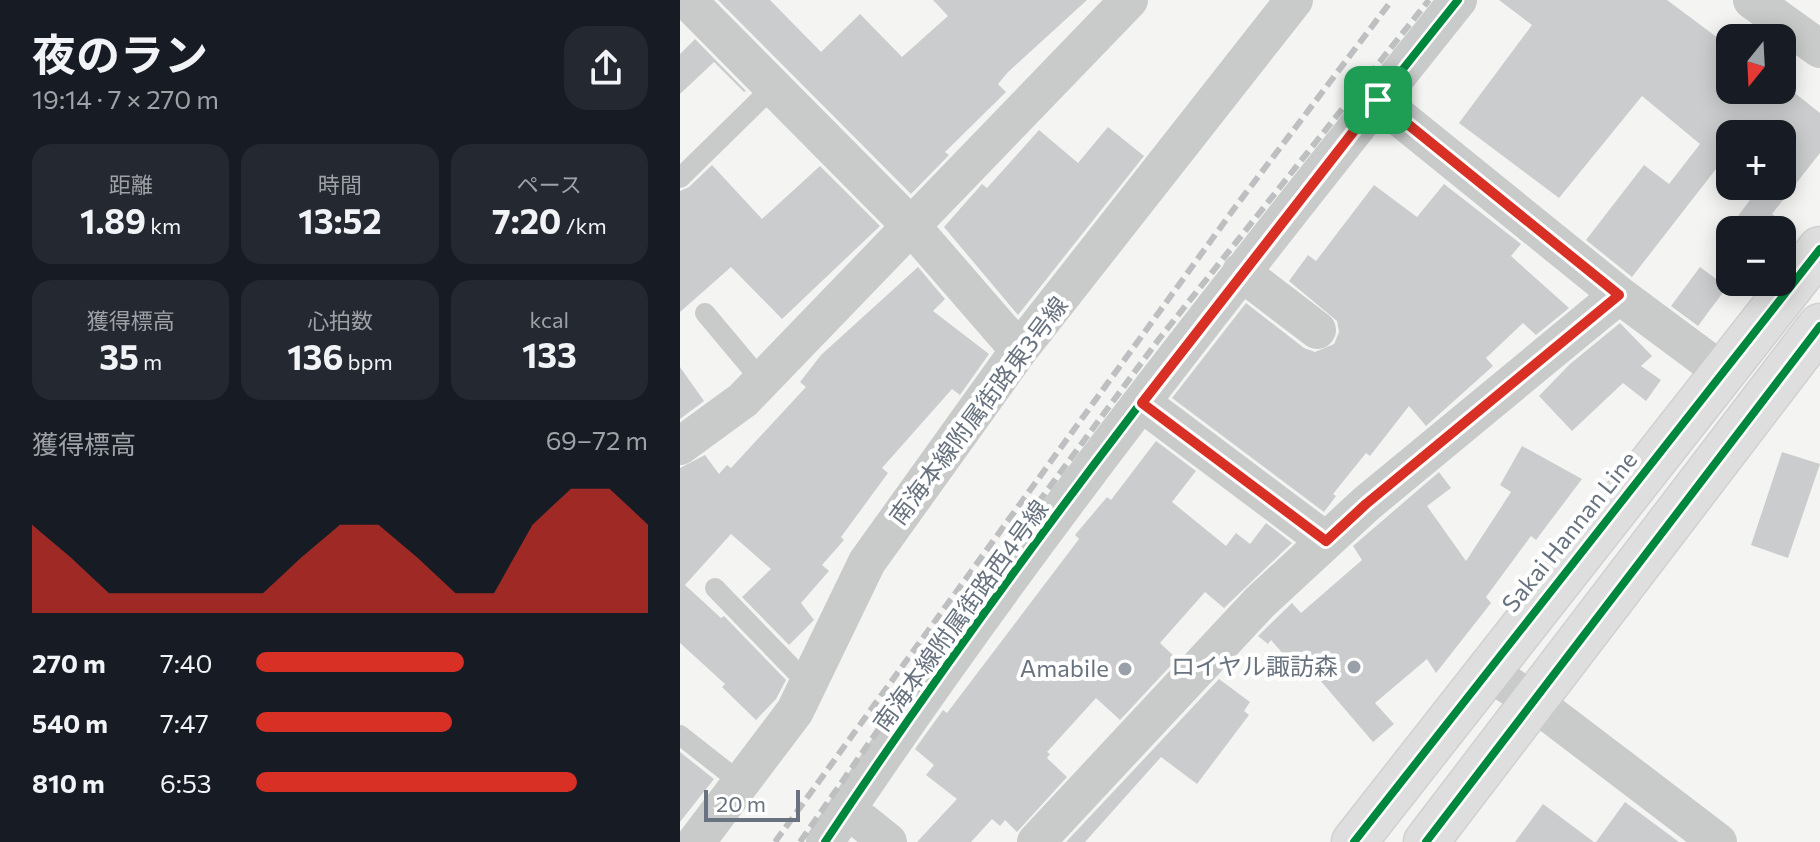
<!DOCTYPE html>
<html lang="ja">
<meta charset="utf-8">
<style>
:root{--surface:#171b24;--page:#242831;--text:#f1f3f6;--muted:#9ea1a6;--accent:#d93025}
body{margin:0;font-family:Commissioner,"Noto Sans JP",sans-serif;background:var(--page);color:var(--text);height:100vh;display:flex;flex-direction:column;font-size:30px;white-space:nowrap}
*{box-sizing:border-box;margin:0}
p{font-size:26px;color:var(--muted)}
.icon{flex:none;width:44px;height:44px;fill:none;stroke:currentColor;stroke-width:2;stroke-linecap:round;stroke-linejoin:round}
.map{position:relative;flex:1;overflow:hidden}
.drawer{display:flex;flex-direction:column;background:var(--surface);width:680px}
.drawer>*{flex:none}
.needle{width:52px;rotate:198deg}
.tools{position:absolute;left:1036px;top:24px;display:grid;gap:16px}
.tools a{display:grid;place-items:center;width:80px;height:80px;border-radius:16px;background:var(--surface);box-shadow:0 4px 20px #0003;font-size:40px}
.scale{position:absolute;left:24px;bottom:20px;width:96px;box-sizing:border-box;padding-left:8px;border:4px solid #68737f;border-top:0;font-size:22px;line-height:28px;white-space:nowrap;color:#68737f;-webkit-text-stroke:6px #fff;paint-order:stroke}
.pin{position:absolute;display:grid;place-items:center;width:68px;height:68px;color:#fff;margin:-34px;border-radius:16px;box-shadow:0 4px 12px #0006}
.round{display:grid;place-items:center;flex:none;width:84px;height:84px;border-radius:24px;background:var(--page)}
.summary{display:flex;align-items:center;justify-content:space-between;height:136px;padding:0 32px}
h1{font-size:44px;font-weight:700;line-height:60px}
.metrics{display:grid;grid-template-columns:repeat(3,1fr);gap:12px;height:136px;padding:8px 32px}
.metrics div{display:grid;align-content:center;border-radius:20px;background:var(--page);text-align:center}
.metrics b{font-size:34px;font-weight:700}
.metrics small{font-size:22px;font-weight:400}
.metrics p{font-size:22px}
.chart{height:224px;padding:16px 32px}
.chart p{display:flex;justify-content:space-between}
.chart svg{width:100%;height:144px;margin-top:8px;fill:var(--accent);opacity:.7}
ul{padding:0 32px;list-style:none;font-size:26px}
li{display:grid;grid-template-columns:128px 96px 1fr;align-items:center;height:60px}
li i{height:20px;border-radius:10px;background:var(--accent)}
main{display:flex;flex:1;min-height:0}
.map>svg:first-child{display:block}
.building{fill:#cbcccd}
.lines{fill:none;stroke-linecap:round;stroke-linejoin:round}
.secondary-casing{stroke:#d1d1d1;stroke-width:47}
.lane{stroke:#c9caca;stroke-width:20}
.street{stroke:#c9caca;stroke-width:38}
.secondary{stroke:#dededf;stroke-width:44}
.rail{stroke:#bebfc1;stroke-width:6;stroke-dasharray:12 6;stroke-linecap:butt}
.cycleway-casing{stroke:#fff;stroke-width:13}
.cycleway{stroke:#00873e;stroke-width:8}
.route-casing{stroke:#fff;stroke-width:16}
.route{stroke:#d93025;stroke-width:10}
.poi-dot{fill:#99a0a8;stroke:#fff;stroke-width:3}
.labels{text-anchor:middle;stroke-width:8;stroke-linejoin:round;paint-order:stroke}
.street-label{font-size:24px;fill:#68737f;stroke:#fff}
.poi-label{font-size:24px;fill:#68737f;stroke:#fff;text-anchor:end}
</style>
<main>
<section class="drawer">
<div class="summary"><div><h1>夜のラン</h1><p>19:14 · 7 × 270 m</p></div><a class="round"><svg class="icon" aria-label="share" viewBox="0 0 24 24"><path d="M12 15V3M7 8l5-5 5 5M5 13v7h14v-7"/></svg></a></div>
<div class="metrics">
<div><p>距離</p><b>1.89<small> km</small></b></div>
<div><p>時間</p><b>13:52</b></div>
<div><p>ペース</p><b>7:20<small> /km</small></b></div>
</div>
<div class="metrics">
<div><p>獲得標高</p><b>35<small> m</small></b></div>
<div><p>心拍数</p><b>136<small> bpm</small></b></div>
<div><p>kcal</p><b>133</b></div>
</div>
<div class="chart"><p><span>獲得標高</span>69–72 m</p>
<svg viewBox="0 0 160 44" preserveAspectRatio="none"><path d="M0 44V17L10 27L20 38L30 38L40 38L50 38L60 38L70 27L80 17L90 17L100 27L110 38L120 38L130 17L140 6L150 6L160 17V44z"/></svg>
</div>
<ul>
<li><b>270 m</b>7:40<i style="width:53%"></i></li>
<li><b>540 m</b>7:47<i style="width:50%"></i></li>
<li><b>810 m</b>6:53<i style="width:82%"></i></li>
</ul>
</section>
<div class="map">
<svg width="1140" height="842" viewBox="0 0 1140 842">
<rect width="100%" height="100%" fill="#f4f4f3"/>
<!-- building -->
<path class="building" d="M 38,0 L 90,0 L 141,52 L 180,14 L 222,57 L 268,16 L 253,0 L 407,0 L 328,72 L 318,84 L 326,92 L 265,152 L 269,155 L 231,194 Z
M 819,0 L 987,0 L 1050,47 L 1050,90 L 1111,90 L 1140,113 L 1140,153 L 1092,214 L 1113,230 L 1048,230 L 1080,186 L 1102,186 L 1102,134 L 1077,134 L 1068,127 L 1063,134 L 1050,134 L 1050,151 L 952,277 L 906,240 L 964,165 L 989,184 L 1020,144 L 962,96 L 879,198 L 779,123 L 852,25 Z
M 15,39 L 66,91 L 64,92 L 34,62 L 0,94 L 0,54 Z
M 428,127 L 464,156 L 338,315 L 264,227 L 302,184 L 307,188 L 359,130 L 398,163 Z
M 32,165 L 82,219 L 140,166 L 200,226 L 102,319 L 51,267 L 0,312 L 0,191 L 9,187 Z
M 764,184 L 841,244 L 831,256 L 889,308 L 856,335 L 843,323 L 806,358 L 813,366 L 746,426 L 729,406 L 690,456 L 686,453 L 653,494 L 656,496 L 644,512 L 492,398 L 566,303 L 624,348 L 635,352 L 654,344 L 659,332 L 657,321 L 609,281 L 628,255 L 636,261 L 694,185 L 737,217 Z
M 238,267 L 265,299 L 253,311 L 309,354 L 280,395 L 272,389 L 202,468 L 208,473 L 161,537 L 164,540 L 142,565 L 149,571 L 121,603 L 134,620 L 109,645 L 62,597 L 91,569 L 51,534 L 5,585 L 41,618 L 44,616 L 106,680 L 96,699 L 76,720 L 42,687 L 45,684 L 0,643 L 0,468 L 25,455 L 39,474 L 47,465 L 51,468 L 126,387 L 120,382 L 141,355 Z
M 1020,267 L 1047,287 L 1018,326 L 991,306 Z
M 940,323 L 972,356 L 961,366 L 981,380 L 966,401 L 943,383 L 892,431 L 859,396 L 890,364 Z
M 0,367 L 24,401 L 0,419 Z
M 476,441 L 516,471 L 492,502 L 546,546 L 556,533 L 570,544 L 586,523 L 612,543 L 544,608 L 525,592 L 480,643 L 497,659 L 440,720 L 416,698 L 367,752 L 370,754 L 367,758 L 387,777 L 337,832 L 325,820 L 320,826 L 312,819 L 291,842 L 237,842 L 277,799 L 246,775 L 254,765 L 235,749 L 263,710 L 267,713 L 399,539 L 395,535 L 427,497 L 431,500 Z
M 842,446 L 902,479 L 856,540 L 851,536 L 806,597 L 811,603 L 756,673 L 747,659 L 695,703 L 714,724 L 693,742 L 627,665 L 619,672 L 591,640 L 588,644 L 578,636 L 612,603 L 621,613 L 682,560 L 673,546 L 759,472 L 771,488 L 747,506 L 786,561 L 831,492 L 820,485 Z
M 1102,452 L 1140,464 L 1108,558 L 1071,545 Z
M 539,679 L 570,702 L 564,711 L 569,715 L 517,784 L 481,757 L 405,842 L 386,842 Z
M 0,752 L 34,779 L 0,822 Z
M 945,802 L 999,842 L 916,842 Z
M 863,804 L 914,842 L 835,842 Z"/>
<g class="lines">
<defs>
<path id="secondary" d="M 674,842 L 1140,249
M 746,842 L 1140,326"/>
</defs>
<!-- secondary casing -->
<use href="#secondary" class="secondary-casing"/>
<!-- lane -->
<path class="lane" d="M 0,178 L 93,87
M 25,313 L 82,381
M 35,588 L 128,684
M 0,735 L 61,783"/>
<!-- street -->
<path class="street" d="M 7,0 L 233,228 L 339,350
M 1072,0 L 1140,49
M 698,100 L 939,295 L 1044,373
M 561,272 L 637,330
M 462,403 L 646,541
M 0,446 L 63,400 L 449,0
M 806,670 L 854,702 L 1038,842
M 167,809 L 208,842
M 16,842 L 115,711 L 187,562 L 339,350 L 614,0
M 145,842 C 339,550 559,274 778,0
M 356,842 L 580,602 L 686,504 L 939,295"/>
<!-- secondary -->
<use href="#secondary" class="secondary"/>
<!-- rail -->
<path class="rail" d="M 95,842 L 556,206 L 712,0
M 120,842 L 332,538 L 479,339 L 749,0"/>
<defs>
<path id="cycleway" d="M 145,842 C 339,550 559,274 778,0
M 674,842 L 1140,249
M 746,842 L 1140,326"/>
</defs>
<!-- cycleway casing -->
<use href="#cycleway" class="cycleway-casing"/>
<!-- cycleway -->
<use href="#cycleway" class="cycleway"/>
</g>
<g class="lines">
<defs>
<path id="route" d="M 698,100 L 939,295 L 686,504 L 646,541 L 462,403 Z"/>
</defs>
<!-- route casing -->
<use href="#route" class="route-casing"/>
<!-- route -->
<use href="#route" class="route"/>
</g>
<!-- markers -->
<g class="poi-dot">
<circle cx="674" cy="667" r="8"/>
<circle cx="445" cy="669" r="8"/>
</g>
<g class="labels">
<!-- street labels -->
<g class="street-label">
<text transform="translate(299 411) rotate(-53)" y="8">南海本線附属街路東3号線</text>
<text transform="translate(890 532) rotate(-51)" y="8">Sakai Hannan Line</text>
<text transform="translate(281 616) rotate(-54)" y="8">南海本線附属街路西4号線</text>
</g>
<!-- poi labels -->
<g class="poi-label">
<text x="658" y="675">ロイヤル諏訪森</text>
<text x="429" y="677">Amabile</text>
</g>
</g>
</svg>
<div class="tools">
<a><svg class="needle" viewBox="-14 -14 28 28"><path d="M0-13l5 13h-10z" fill="#e53935"/><path d="M0 13l5-13h-10z" fill="#9ea1a6"/></svg></a>
<a>+</a>
<a>−</a>
</div>
<div class="scale">20 m</div>
<div class="pin" style="left:698px;top:100px;background:#1e9e55"><svg class="icon" aria-label="arrive" viewBox="0 0 24 24"><path d="M6 21V4h12l-3 4 3 4H6"/></svg></div>
</div>
</main>
